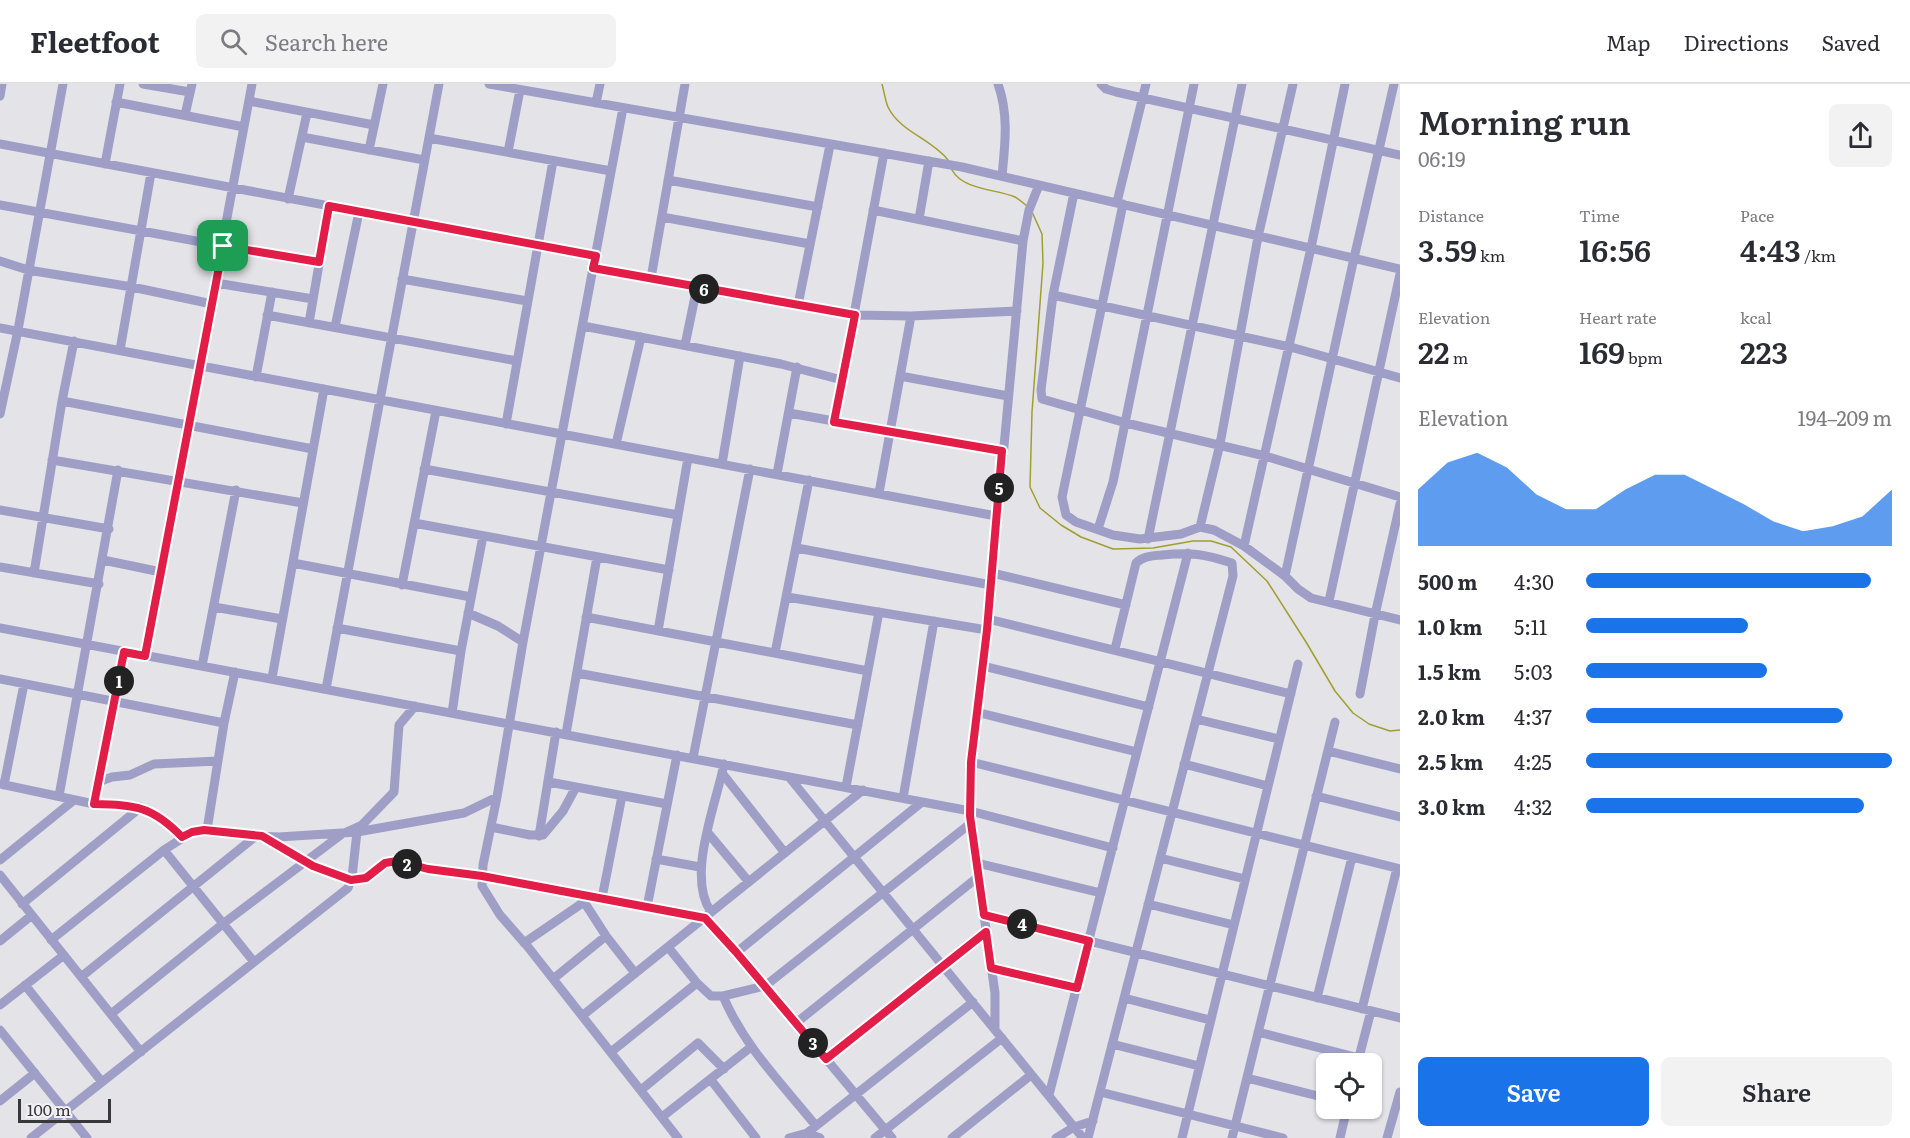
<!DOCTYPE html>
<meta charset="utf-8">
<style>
:root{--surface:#fff;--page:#f2f2f3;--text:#2b2b33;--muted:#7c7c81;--line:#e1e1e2;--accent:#1a73e8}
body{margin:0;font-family:Literata,serif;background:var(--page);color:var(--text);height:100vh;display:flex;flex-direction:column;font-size:22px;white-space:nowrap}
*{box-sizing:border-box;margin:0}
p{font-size:20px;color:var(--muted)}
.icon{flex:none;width:33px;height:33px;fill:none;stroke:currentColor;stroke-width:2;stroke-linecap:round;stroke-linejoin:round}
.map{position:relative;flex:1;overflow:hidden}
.side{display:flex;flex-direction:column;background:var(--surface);width:510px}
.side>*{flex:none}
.buttons{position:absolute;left:1316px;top:969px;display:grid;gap:12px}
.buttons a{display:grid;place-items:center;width:66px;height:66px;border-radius:9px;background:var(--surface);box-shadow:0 2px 4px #0004;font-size:30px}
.scale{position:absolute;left:18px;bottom:15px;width:93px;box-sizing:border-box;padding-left:6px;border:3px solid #38383a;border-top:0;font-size:16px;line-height:21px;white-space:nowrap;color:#38383a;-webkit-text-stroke:4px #f1f1f6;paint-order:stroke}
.pin{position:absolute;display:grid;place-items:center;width:51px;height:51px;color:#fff;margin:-26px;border-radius:12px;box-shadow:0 3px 9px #0006}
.km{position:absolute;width:30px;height:30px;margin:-15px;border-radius:50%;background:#222;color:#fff;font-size:16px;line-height:30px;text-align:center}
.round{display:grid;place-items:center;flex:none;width:63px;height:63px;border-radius:9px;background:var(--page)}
.overview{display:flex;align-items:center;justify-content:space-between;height:102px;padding:0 18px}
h1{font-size:33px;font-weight:600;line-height:45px}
.figures{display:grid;grid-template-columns:repeat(3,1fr);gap:9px;height:102px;padding:6px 18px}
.figures div{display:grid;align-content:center}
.figures b{font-size:30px;font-weight:600}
.figures small{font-size:16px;font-weight:400}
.figures p{font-size:16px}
.chart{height:168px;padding:12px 18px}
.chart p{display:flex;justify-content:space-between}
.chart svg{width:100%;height:108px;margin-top:6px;fill:var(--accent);opacity:.7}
.primary-button{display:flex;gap:12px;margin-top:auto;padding:12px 18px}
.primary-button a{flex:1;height:69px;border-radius:9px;background:var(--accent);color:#fff;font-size:24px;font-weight:600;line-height:69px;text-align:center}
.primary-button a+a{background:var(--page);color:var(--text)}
ul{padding:0 18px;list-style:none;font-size:20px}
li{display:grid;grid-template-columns:96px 72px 1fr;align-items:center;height:45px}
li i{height:15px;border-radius:8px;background:var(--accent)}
header{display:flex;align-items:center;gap:36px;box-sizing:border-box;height:84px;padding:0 30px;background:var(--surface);border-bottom:2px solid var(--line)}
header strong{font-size:28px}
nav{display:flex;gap:33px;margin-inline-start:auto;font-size:21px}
.search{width:420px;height:54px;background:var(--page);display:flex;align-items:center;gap:15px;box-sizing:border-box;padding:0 21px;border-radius:9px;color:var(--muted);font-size:22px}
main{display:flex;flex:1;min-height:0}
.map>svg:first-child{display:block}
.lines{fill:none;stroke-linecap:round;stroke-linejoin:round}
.stream{stroke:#a29e2d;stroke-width:1.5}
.minor{stroke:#9f9ec7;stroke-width:9}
.route-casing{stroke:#fff;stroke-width:12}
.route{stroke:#e11d48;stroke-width:8}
</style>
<header>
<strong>Fleetfoot</strong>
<div class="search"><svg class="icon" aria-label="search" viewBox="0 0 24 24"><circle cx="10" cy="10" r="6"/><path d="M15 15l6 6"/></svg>Search here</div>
<nav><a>Map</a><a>Directions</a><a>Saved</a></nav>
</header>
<main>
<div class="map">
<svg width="1400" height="1054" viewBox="0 0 1400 1054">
<rect width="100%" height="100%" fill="#e3e3e8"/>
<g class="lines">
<!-- stream -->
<path class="stream" d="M 882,0 C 884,7 885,16 888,23 C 900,48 932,55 948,76
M 952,86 C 963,106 996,105 1015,113 C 1019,115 1023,119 1027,122
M 1032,128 L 1042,150 L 1043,179 L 1032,328 L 1030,403 L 1040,424 L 1061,441 L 1081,453 L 1113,465 L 1153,464 L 1193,457 L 1211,457 L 1231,463 L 1267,497 L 1306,558 L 1335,607 L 1353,629 L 1369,640 L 1390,647 L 1400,646"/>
<!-- minor -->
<path class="minor" d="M 143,0 L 190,8
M 489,0 L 962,83 L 1400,185
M 998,0 C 1009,31 1005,61 1002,92
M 1101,0 L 1106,5 L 1116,8 L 1400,71
M 0,12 L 2,0
M 249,17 L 374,41
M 116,18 L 244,43
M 596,19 L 600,0
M 623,24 L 523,558 L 497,713 L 483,781 L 482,802 L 500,831 L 528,863 L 678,1054
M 185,31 L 192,0
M 302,53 L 424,76
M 429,54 L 611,87
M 0,60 L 596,172
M 369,66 L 383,0
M 508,68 L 520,6
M 105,80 L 120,0
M 668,96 L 818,123
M 1074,109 L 1053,211 L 1041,306 L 1042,315 L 1126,339 L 1265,372 L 1400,413
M 288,115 L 307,29
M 1117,118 L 1146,0
M 1123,120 L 1062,413 L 1066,431 L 1076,438 L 1113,451 L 1140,455 L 1181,450 L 1200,443 L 1214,446 L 1244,462 L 1285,492 L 1298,505 L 1311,514 L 1400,536
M 0,121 L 223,162 L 319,178
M 873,126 L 1023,157
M 662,133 L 810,160
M 919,135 L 929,77
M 0,177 L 28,186 L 132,203 L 212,220
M 593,184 L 855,231 L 911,232 L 1017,227
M 651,194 L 685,0
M 402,195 L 527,217
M 216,199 L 313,215
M 1053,211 L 1294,264 L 1400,294
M 798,221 L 830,61
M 267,231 L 517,277
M 309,239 L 329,122
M 583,242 L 781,280 L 842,296
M 335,243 L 359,128
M 0,244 L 996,432
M 685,261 L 697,203
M 120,266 L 151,89
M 900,292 L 1008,312
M 256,293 L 272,208
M 62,317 L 313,365
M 789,329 L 1002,367
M 0,330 L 18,246 L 63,0
M 834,338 L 884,69
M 506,340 L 553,77
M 616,360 L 641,253
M 52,376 L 303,419
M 722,380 L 740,272
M 424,385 L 678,431
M 777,390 L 797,283
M 879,409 L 911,232
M 0,426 L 109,445
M 414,439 L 669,486
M 1200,443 L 1220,360 L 1258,153 L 1293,0
M 1098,445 L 1113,398 L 1194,0
M 1148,455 L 1242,0
M 1244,462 L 1311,164 L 1345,0
M 797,464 L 991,501
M 103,476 L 161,488
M 293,479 L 471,513
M 0,483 L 99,500
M 34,489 L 62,317 L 74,257
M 992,489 L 1126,521
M 1285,492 L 1354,174 L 1394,0
M 402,501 L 436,327
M 787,513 L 987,546
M 1329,517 L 1400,190
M 214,523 L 282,535
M 468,529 L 498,542 L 523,558
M 586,533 L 868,587
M 988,535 L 1291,610
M 0,544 L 970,727 L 1113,764
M 337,544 L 461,567
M 658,547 L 688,374
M 775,569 L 809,396
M 145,572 L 252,0
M 202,582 L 236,406
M 983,582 L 1149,623
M 577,589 L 858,641
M 272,594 L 324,305
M 0,595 L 224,639 L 235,588
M 326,605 L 439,0
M 1360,610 L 1375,531 L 1400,420
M 976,628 L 1137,668
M 452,629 L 461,567 L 483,452
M 1196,635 L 1279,655
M 566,650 L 597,473
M 1328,667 L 1400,685
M 693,674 L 750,385
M 971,678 L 1400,785
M 1184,680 L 1268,702
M 722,689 L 785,769
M 789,693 L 1083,1054
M 98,698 L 112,693 L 130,691 L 154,680 L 218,677
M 549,698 L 667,720
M 0,700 L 94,720 L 126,721 L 141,723 L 163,736 L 182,753
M 4,701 L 24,600
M 846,703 L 879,528
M 59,712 L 118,386
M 1316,712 L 1400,733
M 903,714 L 934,537
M 94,720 L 124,568
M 491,743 L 530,751 L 543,751 L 563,727 L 576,703
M 207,746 L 224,639
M 708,749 L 749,798
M 262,752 L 313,782 L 351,796 L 366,794 L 385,779 L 397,777 L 428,785 L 482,792 L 704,834 L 737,868 L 892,1054
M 539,752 L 556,648
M 164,766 L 254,878
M 1160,774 L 1245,795
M 656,775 L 700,783
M 0,776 L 74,716
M 977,779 L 1101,809
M 0,791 L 141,968
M 579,810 L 606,852 L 635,889
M 602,814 L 622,712
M 22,820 L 141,723
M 1148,820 L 1234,841
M 647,823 L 677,671
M 711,828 C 686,792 716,721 724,680
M 984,831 L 1400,934
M 51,856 L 164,766 L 192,748 L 204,746 L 256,752 L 279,753 L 357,748 L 464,729 L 497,713
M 0,857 L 32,831
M 524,859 L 584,818
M 668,863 L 697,899 L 711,912 L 723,912 L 765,902 L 971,739
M 737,868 L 922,718
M 991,884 L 1077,904
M 81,893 L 256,752
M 553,895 L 606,852
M 25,901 L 102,998
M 723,912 C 744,962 782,1000 816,1042
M 1124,914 L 1210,936
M 1317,914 L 1352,773
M 0,921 L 64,871
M 1362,925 L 1397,784
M 111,930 L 224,839 L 342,750 L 362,741 L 394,708 L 399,641 L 415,622
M 582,932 L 863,706
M 796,939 L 978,793
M 0,946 L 87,1054
M 995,946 L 995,909 L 970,732 L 971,678 L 987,546 L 1023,157 L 1029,126 L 1039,101
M 1258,948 L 1359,974
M 1112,960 L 1199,982
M 611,968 L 697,899
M 826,975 L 986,848
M 1358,977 L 1371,927
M 1247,994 L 1326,1014
M 711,996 L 756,1054
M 641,1006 L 698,959 L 724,985
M 1100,1008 L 1283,1054
M 1049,1011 L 1188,469
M 0,1017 L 35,989
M 662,1033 L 751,963
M 807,1049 L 973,918
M 31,1054 L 348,804 L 352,793 L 357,748
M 789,1054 L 807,1049 L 820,1054
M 875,1054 L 1002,954
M 952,1054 L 1031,991
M 1056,1054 L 1074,1043 L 1093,1037
M 1088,1054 L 1233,492 L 1232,479 C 1204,470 1191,468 1162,471 C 1152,472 1143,472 1136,479 L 1115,565
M 1182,1054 L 1298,580
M 1232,1054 L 1335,638
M 1340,1054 L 1347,1024
M 1387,1054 L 1400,1008"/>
</g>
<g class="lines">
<defs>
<path id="route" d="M 329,122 L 596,172 L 593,184 L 855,231 L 834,338 L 1002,367 L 987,546 L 971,678 L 970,732 L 984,831 L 1089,857 L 1077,904 L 991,884 L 986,848 L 826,975 L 736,868 L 705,834 L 482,792 L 428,785 L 397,777 L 385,779 L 366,794 L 351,796 L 313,782 L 262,752 L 204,746 L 192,748 L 182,753 C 152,722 135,721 94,720 L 124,568 L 145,572 L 223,162 L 319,178 Z"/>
</defs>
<!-- route casing -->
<use href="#route" class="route-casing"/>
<!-- route -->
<use href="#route" class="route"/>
</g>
</svg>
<div class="buttons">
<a><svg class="icon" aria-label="locate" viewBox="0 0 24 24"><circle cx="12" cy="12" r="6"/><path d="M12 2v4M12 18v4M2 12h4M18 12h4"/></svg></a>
</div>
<div class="scale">100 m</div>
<div class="pin" style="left:223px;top:162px;background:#1e9e55"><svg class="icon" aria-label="arrive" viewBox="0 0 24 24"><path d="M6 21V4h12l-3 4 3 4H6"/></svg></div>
<b class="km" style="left:119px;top:597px">1</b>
<b class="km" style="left:407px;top:780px">2</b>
<b class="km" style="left:813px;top:959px">3</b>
<b class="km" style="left:1022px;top:840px">4</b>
<b class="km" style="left:999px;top:404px">5</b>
<b class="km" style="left:704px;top:205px">6</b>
</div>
<section class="side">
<div class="overview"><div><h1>Morning run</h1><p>06:19</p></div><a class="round"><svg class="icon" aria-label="share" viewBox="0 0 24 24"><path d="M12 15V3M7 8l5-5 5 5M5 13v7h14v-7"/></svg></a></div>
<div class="figures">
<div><p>Distance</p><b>3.59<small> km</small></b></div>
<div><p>Time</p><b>16:56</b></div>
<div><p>Pace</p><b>4:43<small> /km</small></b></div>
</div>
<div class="figures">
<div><p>Elevation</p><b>22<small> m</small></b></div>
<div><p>Heart rate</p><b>169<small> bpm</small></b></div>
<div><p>kcal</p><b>223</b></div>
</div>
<div class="chart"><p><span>Elevation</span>194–209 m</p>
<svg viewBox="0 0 160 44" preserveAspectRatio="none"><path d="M0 44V21L10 10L20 6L30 12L40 23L50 29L60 29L70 21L80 15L90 15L100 21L110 27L120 34L130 38L140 36L150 32L160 21V44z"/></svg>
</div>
<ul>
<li><b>500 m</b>4:30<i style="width:93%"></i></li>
<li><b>1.0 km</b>5:11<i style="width:53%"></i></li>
<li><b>1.5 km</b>5:03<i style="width:59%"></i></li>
<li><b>2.0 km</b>4:37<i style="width:84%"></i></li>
<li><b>2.5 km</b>4:25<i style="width:100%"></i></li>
<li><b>3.0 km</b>4:32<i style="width:91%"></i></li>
</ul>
<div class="primary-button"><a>Save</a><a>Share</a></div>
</section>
</main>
